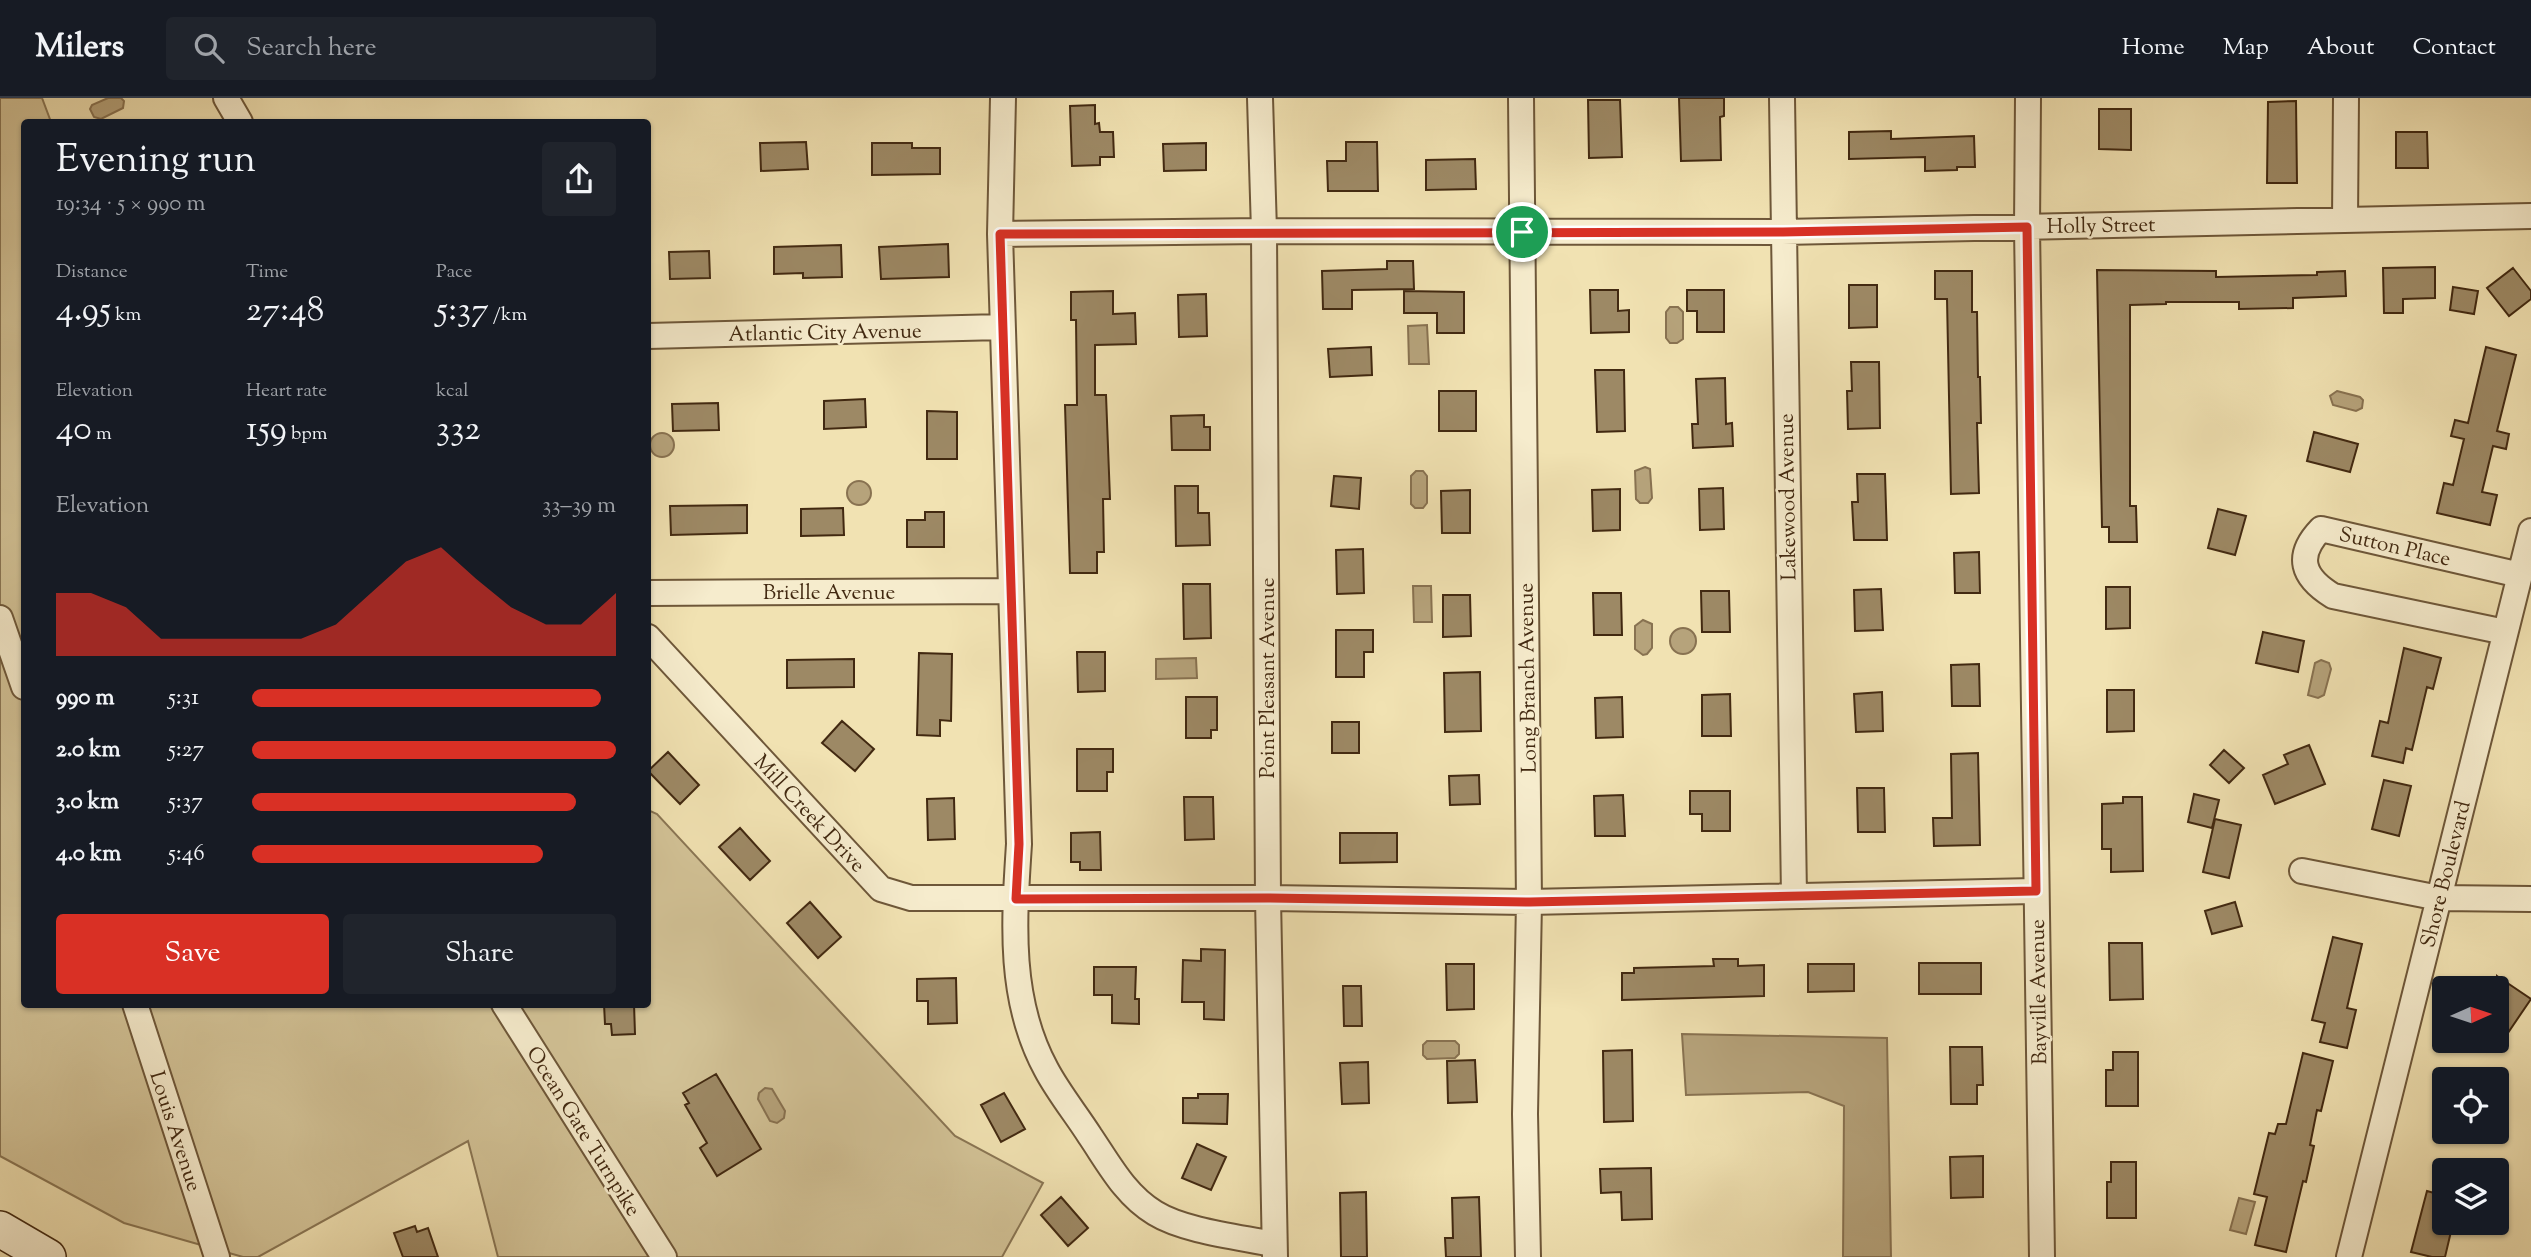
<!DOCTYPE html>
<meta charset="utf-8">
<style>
:root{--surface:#171b24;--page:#20242c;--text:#f1f3f6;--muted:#9ea1a6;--line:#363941;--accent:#d93025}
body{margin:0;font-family:"Sorts Mill Goudy",serif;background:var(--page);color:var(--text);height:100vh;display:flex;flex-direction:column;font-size:26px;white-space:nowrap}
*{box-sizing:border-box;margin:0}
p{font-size:23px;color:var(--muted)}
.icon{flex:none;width:38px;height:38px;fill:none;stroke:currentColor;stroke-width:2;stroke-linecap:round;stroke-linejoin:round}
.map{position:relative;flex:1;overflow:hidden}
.side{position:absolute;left:21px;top:21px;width:630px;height:889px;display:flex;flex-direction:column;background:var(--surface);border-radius:7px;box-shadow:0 2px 5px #0004}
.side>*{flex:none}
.needle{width:46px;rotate:87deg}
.fabs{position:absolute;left:2432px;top:878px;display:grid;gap:14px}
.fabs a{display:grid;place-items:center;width:77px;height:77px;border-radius:7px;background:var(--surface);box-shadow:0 2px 5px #0004;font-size:35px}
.pin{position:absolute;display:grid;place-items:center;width:60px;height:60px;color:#fff;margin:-30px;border:4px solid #fff;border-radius:50%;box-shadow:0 2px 7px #0007}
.round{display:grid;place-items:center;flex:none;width:74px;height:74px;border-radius:7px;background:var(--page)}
.summary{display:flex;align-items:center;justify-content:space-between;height:119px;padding:0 35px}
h1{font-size:38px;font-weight:600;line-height:52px}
.metrics{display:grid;grid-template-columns:repeat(3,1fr);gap:10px;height:119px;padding:7px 35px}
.metrics div{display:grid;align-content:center}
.metrics b{font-size:35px;font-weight:600}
.metrics small{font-size:19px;font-weight:400}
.metrics p{font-size:19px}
.chart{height:196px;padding:14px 35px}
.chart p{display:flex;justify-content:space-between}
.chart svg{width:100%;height:126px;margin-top:7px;fill:var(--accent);opacity:.7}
.action{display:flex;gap:14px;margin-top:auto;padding:14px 35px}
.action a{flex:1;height:80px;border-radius:7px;background:var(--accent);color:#fff;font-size:28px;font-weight:600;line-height:80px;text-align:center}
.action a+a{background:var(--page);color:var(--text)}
ul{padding:0 35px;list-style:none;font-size:23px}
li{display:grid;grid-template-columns:112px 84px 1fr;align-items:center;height:52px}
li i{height:18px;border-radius:9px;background:var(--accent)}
header{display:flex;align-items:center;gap:42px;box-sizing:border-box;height:98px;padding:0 35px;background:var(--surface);border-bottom:2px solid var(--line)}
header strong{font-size:33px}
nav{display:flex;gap:38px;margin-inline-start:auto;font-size:24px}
.search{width:490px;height:63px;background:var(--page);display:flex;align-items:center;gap:18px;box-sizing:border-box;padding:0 24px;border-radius:7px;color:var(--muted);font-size:26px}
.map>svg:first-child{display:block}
.green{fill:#d3c397;stroke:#8a7654;stroke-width:2}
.water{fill:#b6a37b;stroke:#887251;stroke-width:2}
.building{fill:#9d8965;stroke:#422911;stroke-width:2}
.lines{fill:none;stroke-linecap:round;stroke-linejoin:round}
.minor-casing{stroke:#6e5739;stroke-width:28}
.secondary-casing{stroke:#422911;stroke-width:38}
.minor{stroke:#f6eccd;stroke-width:24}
.secondary{stroke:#f6eccd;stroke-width:35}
.route-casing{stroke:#fff;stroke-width:14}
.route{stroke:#d93025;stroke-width:9}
.labels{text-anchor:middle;stroke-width:5;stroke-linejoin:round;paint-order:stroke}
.street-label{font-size:21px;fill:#422911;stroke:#f6eccd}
</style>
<header>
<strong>Milers</strong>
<div class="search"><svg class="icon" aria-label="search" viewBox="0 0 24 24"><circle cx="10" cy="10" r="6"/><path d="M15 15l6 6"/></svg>Search here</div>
<nav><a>Home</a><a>Map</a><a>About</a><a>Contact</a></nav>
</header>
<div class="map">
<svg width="2531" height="1159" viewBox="0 0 2531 1159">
<rect width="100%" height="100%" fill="#f1e2b2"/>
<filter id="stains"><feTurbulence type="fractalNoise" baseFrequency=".00286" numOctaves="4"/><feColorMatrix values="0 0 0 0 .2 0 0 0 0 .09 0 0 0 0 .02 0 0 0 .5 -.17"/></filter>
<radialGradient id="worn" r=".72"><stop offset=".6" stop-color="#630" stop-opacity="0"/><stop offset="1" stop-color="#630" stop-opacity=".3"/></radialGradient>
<!-- green -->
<path class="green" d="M 0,0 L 42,0 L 51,24 L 24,24 L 24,906 L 648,906 L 648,712 L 657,716 L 955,1038 L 1043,1085 L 1002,1159 L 498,1159 L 468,1043 L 258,1159 L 243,1159 L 124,1125 L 0,1058 Z"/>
<!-- water -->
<path class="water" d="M 108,0 L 121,0 L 124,3 L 123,10 L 101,21 L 94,19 L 90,11 L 92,7 Z
M 1670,209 L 1678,209 L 1683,214 L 1683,241 L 1677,245 L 1670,245 L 1666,240 L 1666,214 Z
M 1427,227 L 1429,266 L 1409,266 L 1408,228 Z
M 2337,293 L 2360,299 L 2363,302 L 2362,310 L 2356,313 L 2333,307 L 2330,298 Z
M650 347a12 12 0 1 1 24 0a12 12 0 1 1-24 0Z
M 1645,369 L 1650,371 L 1652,400 L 1648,405 L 1640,405 L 1636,401 L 1635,373 Z
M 1416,373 L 1423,373 L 1427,378 L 1427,405 L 1423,410 L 1415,410 L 1411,406 L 1411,378 Z
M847 395a12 12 0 1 1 24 0a12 12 0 1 1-24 0Z
M 1413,488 L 1431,488 L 1432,524 L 1414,524 Z
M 1643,522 L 1652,526 L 1652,550 L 1647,556 L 1643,557 L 1635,551 L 1635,528 Z
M1670 543a13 13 0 1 1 26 0a13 13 0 1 1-26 0Z
M 1196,560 L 1197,580 L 1156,581 L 1156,561 Z
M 2321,562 L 2329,565 L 2331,571 L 2324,597 L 2318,600 L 2308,597 L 2315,565 Z
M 1682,936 L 1887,940 L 1891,1159 L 1843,1159 L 1844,1008 L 1808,994 L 1686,997 Z
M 1427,943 L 1455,943 L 1459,947 L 1459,956 L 1455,960 L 1427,961 L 1423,957 L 1423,947 Z
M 765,990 L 772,991 L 785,1013 L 784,1020 L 777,1025 L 770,1023 L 758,1001 L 759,995 Z
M 2239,1100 L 2255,1104 L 2246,1136 L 2230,1132 Z"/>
<!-- building -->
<path class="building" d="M 1679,0 L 1724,0 L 1724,18 L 1720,19 L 1721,62 L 1681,63 Z
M 1588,2 L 1620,2 L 1622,59 L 1589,60 Z
M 2296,3 L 2297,85 L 2267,85 L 2268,4 Z
M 1095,7 L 1095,26 L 1099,25 L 1100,34 L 1113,34 L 1114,59 L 1100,59 L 1100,67 L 1072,68 L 1070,8 Z
M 2099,11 L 2131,11 L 2131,52 L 2099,51 Z
M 1891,33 L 1891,41 L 1974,38 L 1975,69 L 1957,69 L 1957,72 L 1925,73 L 1925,59 L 1849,61 L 1849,34 Z
M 2396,34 L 2427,34 L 2428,70 L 2396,70 Z
M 806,44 L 808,71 L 761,73 L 760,45 Z
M 1346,44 L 1377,44 L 1378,93 L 1328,93 L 1327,63 L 1346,63 Z
M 872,45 L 912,45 L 912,50 L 940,50 L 940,76 L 872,77 Z
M 1206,45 L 1206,72 L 1164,73 L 1163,46 Z
M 1475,61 L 1476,91 L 1426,92 L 1426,62 Z
M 948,146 L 949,179 L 881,181 L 879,149 Z
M 841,147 L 842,179 L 803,180 L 803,175 L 774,176 L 774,149 Z
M 709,153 L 710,180 L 670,181 L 669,154 Z
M 1387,163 L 1413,163 L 1414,191 L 1352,192 L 1352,211 L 1323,211 L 1322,173 L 1387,171 Z
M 2435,169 L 2435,200 L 2403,201 L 2403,215 L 2384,215 L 2383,170 Z
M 2513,170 L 2531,193 L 2531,201 L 2509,218 L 2487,190 Z
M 2097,172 L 2216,173 L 2216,179 L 2317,177 L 2317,174 L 2345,173 L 2346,198 L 2293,200 L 2293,210 L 2239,211 L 2239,204 L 2166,204 L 2166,206 L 2130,207 L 2130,408 L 2136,408 L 2137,444 L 2109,444 L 2109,429 L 2102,429 Z
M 1935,173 L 1972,173 L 1972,214 L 1977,214 L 1978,279 L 1980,279 L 1981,325 L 1977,325 L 1979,395 L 1951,396 L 1947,201 L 1935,201 Z
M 1849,187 L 1877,187 L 1877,229 L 1849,230 Z
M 2453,189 L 2478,193 L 2474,216 L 2450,212 Z
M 1590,192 L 1618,192 L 1618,213 L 1629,212 L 1629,234 L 1591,235 Z
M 1687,192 L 1724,192 L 1724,234 L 1697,234 L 1697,213 L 1687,213 Z
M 1113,193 L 1113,216 L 1135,215 L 1136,246 L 1095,247 L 1095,297 L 1106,297 L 1110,401 L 1103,401 L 1104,454 L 1097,454 L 1097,475 L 1070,475 L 1065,307 L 1077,307 L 1076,222 L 1071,222 L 1071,194 Z
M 1404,193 L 1464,194 L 1464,235 L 1437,235 L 1437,215 L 1404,215 Z
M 1206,196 L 1207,238 L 1179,239 L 1178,197 Z
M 1371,249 L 1372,277 L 1330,279 L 1328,251 Z
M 2486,249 L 2516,257 L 2497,333 L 2509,336 L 2506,351 L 2493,348 L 2482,394 L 2497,397 L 2490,427 L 2437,415 L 2444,385 L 2453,387 L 2464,341 L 2451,338 L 2455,322 L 2468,325 Z
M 1851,264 L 1879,264 L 1880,330 L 1848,331 L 1847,293 L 1852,293 Z
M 1595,272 L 1624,272 L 1625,333 L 1597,334 Z
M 1725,280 L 1726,326 L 1732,325 L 1733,348 L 1693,350 L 1692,326 L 1698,326 L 1696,281 Z
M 1439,293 L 1476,293 L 1476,333 L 1439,333 Z
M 865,301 L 866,329 L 824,331 L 824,303 Z
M 718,305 L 719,332 L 673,333 L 672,306 Z
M 927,313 L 957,314 L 957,361 L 927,361 Z
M 1204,317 L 1204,329 L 1210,329 L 1210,352 L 1172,352 L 1171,318 Z
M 2314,334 L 2358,346 L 2350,374 L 2307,363 Z
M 1857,376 L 1885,376 L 1887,442 L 1854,442 L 1852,404 L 1858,404 Z
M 1334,378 L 1361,380 L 1359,411 L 1331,408 Z
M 1175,388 L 1198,388 L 1198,415 L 1209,415 L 1210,447 L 1176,448 Z
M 1723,390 L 1724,431 L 1700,432 L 1699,391 Z
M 1620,391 L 1620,432 L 1593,433 L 1592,392 Z
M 1470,392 L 1470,435 L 1442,435 L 1441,393 Z
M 747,407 L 747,435 L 671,437 L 670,408 Z
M 843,410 L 844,437 L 801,438 L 801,411 Z
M 2218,411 L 2246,418 L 2235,457 L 2208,450 Z
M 925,414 L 944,414 L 944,449 L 907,449 L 907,422 L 925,422 Z
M 1363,451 L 1364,495 L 1337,496 L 1336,452 Z
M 1979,454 L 1980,495 L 1955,495 L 1954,455 Z
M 1183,486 L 1210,486 L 1211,540 L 1184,541 Z
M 2106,489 L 2130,489 L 2130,530 L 2106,531 Z
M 1881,491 L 1883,532 L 1855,533 L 1854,492 Z
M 1701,493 L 1729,493 L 1730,534 L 1702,534 Z
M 1593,495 L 1621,495 L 1622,537 L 1594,537 Z
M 1443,497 L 1470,497 L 1471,538 L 1443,539 Z
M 1336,532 L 1373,532 L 1373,554 L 1364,554 L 1364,579 L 1336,579 Z
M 2263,534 L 2304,543 L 2298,574 L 2256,565 Z
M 2404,550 L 2441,560 L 2433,591 L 2427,589 L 2412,652 L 2406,650 L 2403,665 L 2372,658 L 2380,623 L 2388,625 Z
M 1077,554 L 1105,554 L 1105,593 L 1078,594 Z
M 919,555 L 952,556 L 951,623 L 940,622 L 940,638 L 917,637 Z
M 854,561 L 854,589 L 787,590 L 787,562 Z
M 1979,566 L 1980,608 L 1952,608 L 1951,567 Z
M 1480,574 L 1481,633 L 1445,634 L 1444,575 Z
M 2107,592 L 2134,592 L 2134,633 L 2107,634 Z
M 1882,594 L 1883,633 L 1856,634 L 1854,596 Z
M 1730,596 L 1731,638 L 1702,638 L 1702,597 Z
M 1186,599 L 1217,599 L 1217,632 L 1211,632 L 1211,640 L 1186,640 Z
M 1622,599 L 1623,639 L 1596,640 L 1595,600 Z
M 842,623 L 874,651 L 855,673 L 822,645 Z
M 1332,624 L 1359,624 L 1359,655 L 1332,655 Z
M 2309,647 L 2325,686 L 2275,706 L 2263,677 L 2288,666 L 2284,657 Z
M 1077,651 L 1113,651 L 1113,674 L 1107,674 L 1107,693 L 1077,693 Z
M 2224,652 L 2244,670 L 2229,685 L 2210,667 Z
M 668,654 L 699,687 L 680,706 L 648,673 Z
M 1978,655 L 1980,747 L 1934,748 L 1933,720 L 1952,720 L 1951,656 Z
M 1479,677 L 1480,706 L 1450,707 L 1449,678 Z
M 2384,682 L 2411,688 L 2399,738 L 2372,731 Z
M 1857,690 L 1884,690 L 1885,734 L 1858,734 Z
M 1690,693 L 1730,693 L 1730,733 L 1702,733 L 1702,716 L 1690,716 Z
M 2194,696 L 2219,702 L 2212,730 L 2188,724 Z
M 1623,697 L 1625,738 L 1595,738 L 1594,698 Z
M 1184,699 L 1213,699 L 1214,741 L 1185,742 Z
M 2123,699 L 2142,699 L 2143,773 L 2111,774 L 2111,751 L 2102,751 L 2102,706 L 2123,705 Z
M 954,700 L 955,741 L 928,742 L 927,701 Z
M 2215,721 L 2241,727 L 2229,780 L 2203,774 Z
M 740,730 L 770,763 L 750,782 L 719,749 Z
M 1100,734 L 1101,772 L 1080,772 L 1080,764 L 1071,764 L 1071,735 Z
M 1340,735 L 1397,735 L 1397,764 L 1340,765 Z
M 810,804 L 841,839 L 818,860 L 787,825 Z
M 2235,804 L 2242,828 L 2212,836 L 2205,813 Z
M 2333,839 L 2362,846 L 2347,910 L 2356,912 L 2347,950 L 2320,944 L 2325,925 L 2312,922 Z
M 2109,845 L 2142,845 L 2143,901 L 2110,902 Z
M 1201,851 L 1225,852 L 1224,922 L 1204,921 L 1204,904 L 1182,904 L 1183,862 L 1201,863 Z
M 1713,861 L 1738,861 L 1738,868 L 1764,867 L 1764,898 L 1622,902 L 1622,875 L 1634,875 L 1634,870 L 1714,868 Z
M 1919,865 L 1981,865 L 1981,896 L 1919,896 Z
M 1446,866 L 1474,866 L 1474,911 L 1447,912 Z
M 1808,866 L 1854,866 L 1854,893 L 1808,894 Z
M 1094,869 L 1136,869 L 1135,901 L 1139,901 L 1139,926 L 1112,925 L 1112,897 L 1094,897 Z
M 2497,878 L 2531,901 L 2497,951 Z
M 956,880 L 957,925 L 928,926 L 928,903 L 917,903 L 917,881 Z
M 1343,888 L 1361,888 L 1362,928 L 1344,928 Z
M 604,906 L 634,906 L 635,936 L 612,937 L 611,926 L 605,926 Z
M 1950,949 L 1982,949 L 1983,987 L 1977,987 L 1977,1006 L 1951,1006 Z
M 1632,952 L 1633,1023 L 1604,1024 L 1603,953 Z
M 2113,954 L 2138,954 L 2138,1008 L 2106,1008 L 2106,972 L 2113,972 Z
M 2303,955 L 2333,963 L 2321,1013 L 2317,1012 L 2310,1047 L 2314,1048 L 2306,1084 L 2303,1083 L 2286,1154 L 2255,1147 L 2267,1099 L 2254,1096 L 2269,1035 L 2275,1036 L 2278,1026 L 2286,1026 Z
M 1475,962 L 1477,1004 L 1448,1005 L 1447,963 Z
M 1368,964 L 1369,1005 L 1342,1006 L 1340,965 Z
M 716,976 L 761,1051 L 717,1078 L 700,1050 L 707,1045 L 685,1007 L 689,1005 L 683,995 Z
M 1004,995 L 1025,1031 L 1001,1044 L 981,1007 Z
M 1198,996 L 1228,996 L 1227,1026 L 1183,1025 L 1183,1000 L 1198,1000 Z
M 1197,1046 L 1226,1059 L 1211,1092 L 1182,1080 Z
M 1983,1058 L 1983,1099 L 1951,1100 L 1950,1059 Z
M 2111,1064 L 2136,1064 L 2136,1120 L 2107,1120 L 2107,1084 L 2111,1084 Z
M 1651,1070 L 1652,1121 L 1622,1122 L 1621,1094 L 1601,1095 L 1600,1071 Z
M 2427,1093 L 2445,1098 L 2445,1125 L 2453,1125 L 2445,1159 L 2432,1159 L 2411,1154 Z
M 1366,1094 L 1367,1159 L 1341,1159 L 1340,1095 Z
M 1061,1099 L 1088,1130 L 1068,1148 L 1041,1117 Z
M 1479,1099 L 1481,1159 L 1446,1159 L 1445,1140 L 1453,1140 L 1452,1100 Z
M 415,1128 L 417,1134 L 428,1130 L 438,1159 L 403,1159 L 394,1135 Z"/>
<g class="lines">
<defs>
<path id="minor" d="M 226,0 L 240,24
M 1003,0 L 1000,136 L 1019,746 C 1014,823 1008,901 1046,971 C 1058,994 1076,1016 1090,1038 C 1109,1066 1125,1097 1155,1115 C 1184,1133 1239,1139 1273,1146
M 1260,0 L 1264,133 L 1268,800 L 1275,1159
M 1521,0 L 1529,804 L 1525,1016 L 1528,1159
M 1782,0 L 1794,798
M 2028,0 L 2027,129 L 2042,1159
M 2345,122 L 2346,0
M 1000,136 L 1264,133 L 1783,134 L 2531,118
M 648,238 L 1002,229
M 648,495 L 1011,493
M 0,520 L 24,589
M 2505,534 L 2333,498 C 2302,479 2295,458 2321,431 L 2520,477
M 648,539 L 881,791 L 911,800 L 1268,800 L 1529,804 L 2036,793
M 2302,773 L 2439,800 L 2531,801
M 135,906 L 217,1159
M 504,906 L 664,1159
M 2349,1159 L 2531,433"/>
<path id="secondary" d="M 0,1131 L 48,1159"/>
</defs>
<!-- minor casing -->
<use href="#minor" class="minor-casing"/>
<!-- secondary casing -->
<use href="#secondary" class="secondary-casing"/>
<!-- minor -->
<use href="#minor" class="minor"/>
<!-- secondary -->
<use href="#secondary" class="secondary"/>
</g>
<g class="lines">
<defs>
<path id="route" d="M 2027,129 L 2036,793 L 1530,804 L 1268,800 L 1016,801 L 1019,746 L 1000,136 L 1783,134 Z"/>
</defs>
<!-- route casing -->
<use href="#route" class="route-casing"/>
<!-- route -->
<use href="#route" class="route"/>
</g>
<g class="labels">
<!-- street labels -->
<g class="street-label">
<text transform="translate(2101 127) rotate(-1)" y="7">Holly Street</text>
<text transform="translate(825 234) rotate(-1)" y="7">Atlantic City Avenue</text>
<text transform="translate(1787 399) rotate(-91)" y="7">Lakewood Avenue</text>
<text transform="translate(2395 448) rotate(13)" y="7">Sutton Place</text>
<text x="829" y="501">Brielle Avenue</text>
<text transform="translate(1267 580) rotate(-90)" y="7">Point Pleasant Avenue</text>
<text transform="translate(1527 580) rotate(-91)" y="7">Long Branch Avenue</text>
<text transform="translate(810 715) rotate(47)" y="7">Mill Creek Drive</text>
<text transform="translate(2445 776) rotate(-76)" y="7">Shore Boulevard</text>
<text transform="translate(2038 894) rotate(-91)" y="7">Bayville Avenue</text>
<text transform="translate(176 1033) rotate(72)" y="7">Louis Avenue</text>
<text transform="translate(584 1033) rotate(58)" y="7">Ocean Gate Turnpike</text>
</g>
</g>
<rect width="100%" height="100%" filter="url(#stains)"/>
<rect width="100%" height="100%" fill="url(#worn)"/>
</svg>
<div class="fabs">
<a><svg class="needle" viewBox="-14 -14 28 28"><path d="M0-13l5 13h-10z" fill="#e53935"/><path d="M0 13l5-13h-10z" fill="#9ea1a6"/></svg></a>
<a><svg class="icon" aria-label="locate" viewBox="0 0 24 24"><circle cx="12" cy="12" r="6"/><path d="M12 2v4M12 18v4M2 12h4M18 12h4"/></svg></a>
<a><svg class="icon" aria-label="layers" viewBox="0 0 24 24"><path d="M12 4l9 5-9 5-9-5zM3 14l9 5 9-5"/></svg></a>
</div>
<div class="pin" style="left:1522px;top:134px;background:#1e9e55"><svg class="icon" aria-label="arrive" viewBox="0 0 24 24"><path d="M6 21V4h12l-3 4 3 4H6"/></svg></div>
<section class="side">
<div class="summary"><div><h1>Evening run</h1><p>19:34 · 5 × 990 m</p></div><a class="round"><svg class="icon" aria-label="share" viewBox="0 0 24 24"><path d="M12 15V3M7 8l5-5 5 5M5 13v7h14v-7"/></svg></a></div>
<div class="metrics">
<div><p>Distance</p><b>4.95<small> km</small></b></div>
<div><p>Time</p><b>27:48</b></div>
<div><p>Pace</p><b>5:37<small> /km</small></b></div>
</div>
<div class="metrics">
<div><p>Elevation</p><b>40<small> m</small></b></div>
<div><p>Heart rate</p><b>159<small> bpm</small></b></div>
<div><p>kcal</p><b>332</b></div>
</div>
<div class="chart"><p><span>Elevation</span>33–39 m</p>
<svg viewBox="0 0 160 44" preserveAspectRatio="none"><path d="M0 44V22L10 22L20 27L30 38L40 38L50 38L60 38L70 38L80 33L90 22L100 11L110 6L120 17L130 27L140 33L150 33L160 22V44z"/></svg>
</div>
<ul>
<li><b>990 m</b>5:31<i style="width:96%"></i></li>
<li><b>2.0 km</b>5:27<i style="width:100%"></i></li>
<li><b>3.0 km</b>5:37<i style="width:89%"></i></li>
<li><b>4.0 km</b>5:46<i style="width:80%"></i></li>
</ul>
<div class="action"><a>Save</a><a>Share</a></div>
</section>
</div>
